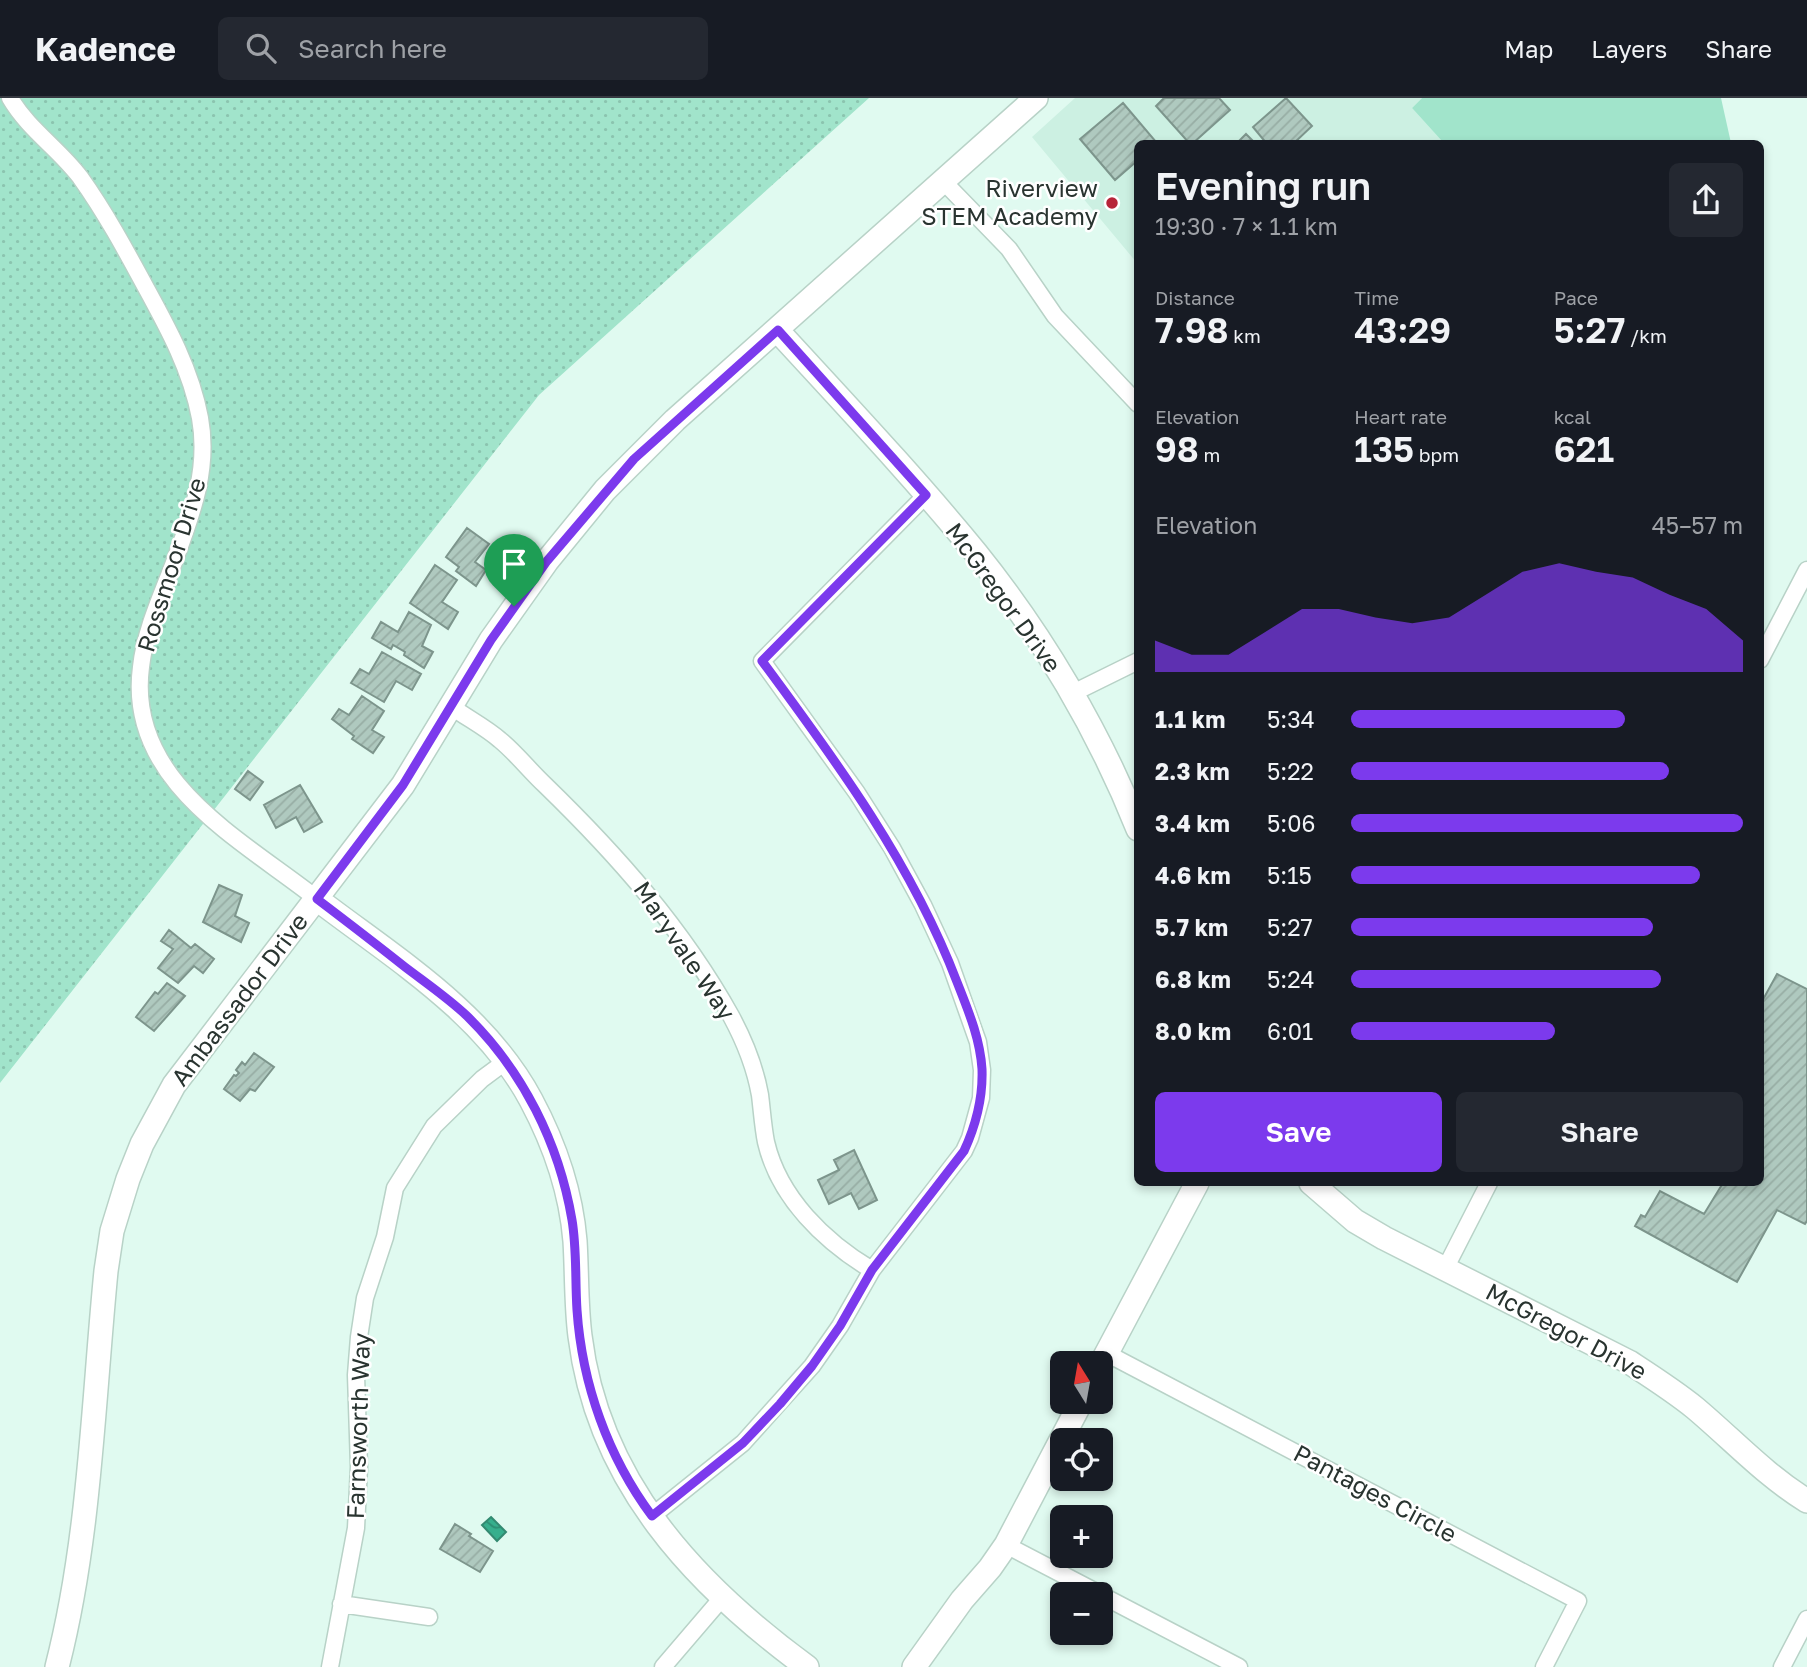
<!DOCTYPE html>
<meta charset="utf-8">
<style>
:root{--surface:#171b24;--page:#242831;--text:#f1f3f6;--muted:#9ea1a6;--line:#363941;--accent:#7c3aed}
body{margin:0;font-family:"Golos Text",sans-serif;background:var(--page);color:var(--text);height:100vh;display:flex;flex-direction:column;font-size:26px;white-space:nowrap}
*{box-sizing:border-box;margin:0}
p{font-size:23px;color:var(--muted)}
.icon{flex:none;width:38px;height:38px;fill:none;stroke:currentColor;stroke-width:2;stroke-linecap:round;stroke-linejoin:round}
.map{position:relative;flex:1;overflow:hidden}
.details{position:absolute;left:1134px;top:42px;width:630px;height:1046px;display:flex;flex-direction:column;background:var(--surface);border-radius:10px;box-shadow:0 4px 10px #0003}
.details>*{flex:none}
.needle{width:46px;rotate:349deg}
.fabs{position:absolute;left:1050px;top:1253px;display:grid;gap:14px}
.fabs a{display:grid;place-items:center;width:63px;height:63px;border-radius:10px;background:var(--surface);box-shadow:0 4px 10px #0003;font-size:35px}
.pin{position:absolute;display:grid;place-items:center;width:60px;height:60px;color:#fff;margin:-72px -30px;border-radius:50% 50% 50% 0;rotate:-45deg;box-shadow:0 0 7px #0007}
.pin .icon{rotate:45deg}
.round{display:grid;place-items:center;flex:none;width:74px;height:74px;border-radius:10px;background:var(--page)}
.summary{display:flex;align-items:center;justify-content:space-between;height:119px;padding:0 21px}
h1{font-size:38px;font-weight:600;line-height:52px}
.figures{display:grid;grid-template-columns:repeat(3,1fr);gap:10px;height:119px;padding:7px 21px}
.figures div{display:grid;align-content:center}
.figures b{font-size:35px;font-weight:600}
.figures small{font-size:19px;font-weight:400}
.figures p{font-size:19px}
.chart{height:196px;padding:14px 21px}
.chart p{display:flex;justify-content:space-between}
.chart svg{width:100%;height:126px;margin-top:7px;fill:var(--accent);opacity:.7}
.action{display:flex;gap:14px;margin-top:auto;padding:14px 21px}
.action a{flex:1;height:80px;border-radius:10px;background:var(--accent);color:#fff;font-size:28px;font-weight:600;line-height:80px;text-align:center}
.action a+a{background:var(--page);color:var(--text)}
ul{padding:0 21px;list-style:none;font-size:23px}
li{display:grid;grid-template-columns:112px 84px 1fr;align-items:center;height:52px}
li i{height:18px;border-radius:9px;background:var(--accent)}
header{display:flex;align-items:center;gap:42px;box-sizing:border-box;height:98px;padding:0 35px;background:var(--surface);border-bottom:2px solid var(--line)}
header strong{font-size:33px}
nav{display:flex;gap:38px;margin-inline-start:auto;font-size:24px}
.search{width:490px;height:63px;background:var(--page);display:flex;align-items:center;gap:18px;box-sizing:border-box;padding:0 24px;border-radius:10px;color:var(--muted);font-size:26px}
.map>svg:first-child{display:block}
.built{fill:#ccf0e2}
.grass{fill:url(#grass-dots)}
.green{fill:#a1e4cb}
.water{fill:url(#water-waves);stroke:#338a71;stroke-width:2}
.building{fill:url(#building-hatch);stroke:#7d958c;stroke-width:2}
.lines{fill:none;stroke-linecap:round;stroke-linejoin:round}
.street-casing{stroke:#b8d2c7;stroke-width:19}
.secondary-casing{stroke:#b8d2c7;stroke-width:26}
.street{stroke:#fff;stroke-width:16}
.secondary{stroke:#fff;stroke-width:23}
.route-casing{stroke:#fff;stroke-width:14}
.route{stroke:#7c3aed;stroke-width:9}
.poi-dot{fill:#b72539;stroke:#fff;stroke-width:2.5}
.labels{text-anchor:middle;stroke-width:5;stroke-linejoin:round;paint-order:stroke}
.poi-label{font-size:24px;fill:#293430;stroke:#fff;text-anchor:end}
.street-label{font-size:24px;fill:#293430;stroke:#fff}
</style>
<header>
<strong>Kadence</strong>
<div class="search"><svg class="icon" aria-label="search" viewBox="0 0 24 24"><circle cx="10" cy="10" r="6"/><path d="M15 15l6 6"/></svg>Search here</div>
<nav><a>Map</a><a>Layers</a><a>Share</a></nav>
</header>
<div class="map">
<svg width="1807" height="1569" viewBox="0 0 1807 1569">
<defs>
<pattern id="grass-dots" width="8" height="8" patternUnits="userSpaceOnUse" patternTransform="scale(1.75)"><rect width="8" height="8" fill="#a1e4cb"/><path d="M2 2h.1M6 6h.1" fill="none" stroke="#8bc4af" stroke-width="1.8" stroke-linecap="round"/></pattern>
<pattern id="water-waves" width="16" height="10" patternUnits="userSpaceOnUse" patternTransform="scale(1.75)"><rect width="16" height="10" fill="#37af8d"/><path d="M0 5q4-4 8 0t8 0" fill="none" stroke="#2e8f74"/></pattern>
<pattern id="building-hatch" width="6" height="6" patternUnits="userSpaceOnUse" patternTransform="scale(1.75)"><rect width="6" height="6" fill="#afc9bf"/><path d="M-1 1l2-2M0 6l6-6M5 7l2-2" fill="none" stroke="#97ada4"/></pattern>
</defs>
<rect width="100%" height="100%" fill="#e0faf0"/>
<!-- built -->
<path class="built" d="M 1075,0 L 1422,0 L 1412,10 L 1441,42 L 1438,46 L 1138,46 L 1137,165 L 1032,39 Z"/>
<!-- grass -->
<path class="grass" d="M 0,0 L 869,0 L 539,297 L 0,985 Z"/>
<!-- green -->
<path class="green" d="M 1422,0 L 1721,0 L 1731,45 L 1438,45 L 1441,42 L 1412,10 Z"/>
<!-- water -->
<path class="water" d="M 491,1419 L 506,1434 L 497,1443 L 482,1427 Z"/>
<!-- building -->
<path class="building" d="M 1164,0 L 1219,0 L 1230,12 L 1192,46 L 1190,46 L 1156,8 Z
M 1286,0 L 1312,28 L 1293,46 L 1267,46 L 1253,29 Z
M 1123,5 L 1157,45 L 1138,46 L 1138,62 L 1115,82 L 1080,41 Z
M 1246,36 L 1256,46 L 1236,46 Z
M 467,430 L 489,446 L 475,464 L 486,472 L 476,488 L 456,473 L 459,469 L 446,459 Z
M 435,467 L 457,482 L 442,504 L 458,514 L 448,531 L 410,505 Z
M 409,514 L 431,527 L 422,548 L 433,554 L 424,570 L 404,557 L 405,554 L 393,547 L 391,551 L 372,540 L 381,524 L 398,534 Z
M 382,554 L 421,576 L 412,592 L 396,583 L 384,604 L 351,585 L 360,571 L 369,576 Z
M 362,598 L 384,613 L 372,632 L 384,639 L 373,655 L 352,641 L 354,638 L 332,621 L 339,611 L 349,617 Z
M 248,673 L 263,684 L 250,702 L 235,691 Z
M 300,687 L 322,724 L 304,734 L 296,719 L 276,730 L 264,707 Z
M 219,787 L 242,797 L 235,818 L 249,825 L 241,844 L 203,824 Z
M 169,832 L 191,850 L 195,846 L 214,861 L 203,875 L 194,868 L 178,885 L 158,870 L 173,851 L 161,843 Z
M 1777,876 L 1807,891 L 1807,1123 L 1805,1126 L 1777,1112 L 1737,1184 L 1635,1128 L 1641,1117 L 1645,1119 L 1660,1093 L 1704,1116 L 1723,1085 L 1760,1085 L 1760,907 Z
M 167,885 L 185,898 L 154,933 L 136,919 L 155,894 L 158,896 Z
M 254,955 L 274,969 L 255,993 L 250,991 L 240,1003 L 224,991 L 234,977 L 236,978 L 239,975 L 236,972 L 242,964 L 245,967 Z
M 854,1052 L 877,1102 L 859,1111 L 851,1095 L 829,1106 L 818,1082 L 839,1072 L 834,1062 Z
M 455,1426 L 471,1436 L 469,1438 L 493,1453 L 480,1474 L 440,1451 Z"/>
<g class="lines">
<defs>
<path id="street" d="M 10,0 C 28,31 59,51 80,79 C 105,114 125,151 145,188 C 168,230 191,272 200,320 C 209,369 193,414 176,459 C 163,495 145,531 141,569 C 126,683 241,741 317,801
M 943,83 L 1009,151 L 1055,218 L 1138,306
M 1760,562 L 1807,472
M 1071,596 L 1138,563
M 452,609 C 467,620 485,629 500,642 C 516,655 529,672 545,687 C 616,756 682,830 731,918 C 744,942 755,969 760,997 C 762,1013 763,1029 766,1044 C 779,1100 825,1144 872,1172
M 1445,1171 L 1489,1085
M 1106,1255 L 1578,1503 L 1544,1569
M 652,1418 L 743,1345 L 812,1268 L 840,1228 L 872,1172 L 964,1053 L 970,1040 L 981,1000 L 982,972 L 978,944 L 950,865 L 923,807 L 892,750 L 857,695 L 762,563 L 926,397
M 1006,1447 L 1100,1496
M 1101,1497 L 1239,1569
M 341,1506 L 429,1519
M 330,1569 L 356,1430 L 359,1369 L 356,1277 L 359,1239 L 365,1200 L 385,1139 L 395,1090 L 434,1028 L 482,981 L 505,964
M 663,1569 L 722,1500
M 1782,1569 L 1807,1521"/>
<path id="secondary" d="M 777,232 C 844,305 913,378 976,455 C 1042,537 1099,633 1138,731
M 317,801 C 394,860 484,914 531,1002 C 554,1045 571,1094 575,1143 C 577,1175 576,1207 580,1238 C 598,1384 694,1486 807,1569
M 1311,1085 L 1355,1123 L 1384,1140 L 1629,1264 C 1652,1279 1674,1293 1695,1310 C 1733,1342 1765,1377 1807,1403
M 1101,1266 L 1197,1085
M 57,1569 C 90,1441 93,1305 106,1173 L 112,1133 L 128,1081 L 142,1046 L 174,987 L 403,687 L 491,542 L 547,463 L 605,392 L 675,322 L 1036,0
M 914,1569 L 962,1502 L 990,1470 L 1006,1447 L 1081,1304"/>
</defs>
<!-- street casing -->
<use href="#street" class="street-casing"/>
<!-- secondary casing -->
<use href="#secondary" class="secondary-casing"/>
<!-- street -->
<use href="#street" class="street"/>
<!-- secondary -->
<use href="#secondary" class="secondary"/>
</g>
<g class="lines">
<defs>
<path id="route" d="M 778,232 L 926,397 L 762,563 C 837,664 912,766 957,884 C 968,912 980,940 982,971 C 983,999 976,1027 964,1053 L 872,1172 L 840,1228 L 812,1268 L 780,1306 L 743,1345 L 652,1418 C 608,1359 582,1286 577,1212 C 575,1182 577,1152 572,1122 C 559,1045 523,973 467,918 C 448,900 426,885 405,869 C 376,846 346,823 317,801 L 403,687 L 491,542 L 547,463 L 634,361 Z"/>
</defs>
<!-- route casing -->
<use href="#route" class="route-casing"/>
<!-- route -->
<use href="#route" class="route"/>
</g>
<!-- markers -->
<circle class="poi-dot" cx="1112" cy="105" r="7"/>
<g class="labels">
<!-- poi labels -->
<g class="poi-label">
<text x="1098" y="99">Riverview<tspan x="1098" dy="28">STEM Academy</tspan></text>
</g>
<!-- street labels -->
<g class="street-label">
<text transform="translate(172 467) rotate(-73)" y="8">Rossmoor Drive</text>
<text transform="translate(1003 500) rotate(54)" y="8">McGregor Drive</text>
<text transform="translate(684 853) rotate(56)" y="8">Maryvale Way</text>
<text transform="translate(240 902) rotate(-53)" y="8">Ambassador Drive</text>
<text transform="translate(1566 1234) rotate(28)" y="8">McGregor Drive</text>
<text transform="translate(359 1328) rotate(-88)" y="8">Farnsworth Way</text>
<text transform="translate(1375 1396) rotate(28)" y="8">Pantages Circle</text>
</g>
</g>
</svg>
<div class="fabs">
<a><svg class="needle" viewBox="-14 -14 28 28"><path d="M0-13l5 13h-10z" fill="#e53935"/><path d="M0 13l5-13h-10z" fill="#9ea1a6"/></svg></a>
<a><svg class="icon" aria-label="locate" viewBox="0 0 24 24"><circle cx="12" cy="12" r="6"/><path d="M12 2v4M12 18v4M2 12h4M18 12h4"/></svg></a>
<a>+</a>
<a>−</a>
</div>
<div class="pin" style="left:514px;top:508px;background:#1e9e55"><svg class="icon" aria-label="arrive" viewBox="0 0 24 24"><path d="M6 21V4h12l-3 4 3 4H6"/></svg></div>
<section class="details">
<div class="summary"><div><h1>Evening run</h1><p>19:30 · 7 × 1.1 km</p></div><a class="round"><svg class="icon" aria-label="share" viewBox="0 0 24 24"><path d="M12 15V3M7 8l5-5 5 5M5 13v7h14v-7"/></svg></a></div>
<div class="figures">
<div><p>Distance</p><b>7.98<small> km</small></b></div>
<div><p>Time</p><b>43:29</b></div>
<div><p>Pace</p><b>5:27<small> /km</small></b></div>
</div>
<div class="figures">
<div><p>Elevation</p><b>98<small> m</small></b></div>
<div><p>Heart rate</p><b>135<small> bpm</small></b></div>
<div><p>kcal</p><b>621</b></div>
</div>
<div class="chart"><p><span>Elevation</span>45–57 m</p>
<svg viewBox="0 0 160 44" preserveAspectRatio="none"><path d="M0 44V33L10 38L20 38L30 30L40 22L50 22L60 25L70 27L80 25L90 17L100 9L110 6L120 9L130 11L140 17L150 22L160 33V44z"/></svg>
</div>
<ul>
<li><b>1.1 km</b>5:34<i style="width:70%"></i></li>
<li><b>2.3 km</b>5:22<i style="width:81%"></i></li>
<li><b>3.4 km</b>5:06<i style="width:100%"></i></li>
<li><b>4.6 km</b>5:15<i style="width:89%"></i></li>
<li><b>5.7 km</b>5:27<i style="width:77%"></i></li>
<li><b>6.8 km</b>5:24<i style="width:79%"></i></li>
<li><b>8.0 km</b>6:01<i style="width:52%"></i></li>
</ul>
<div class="action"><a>Save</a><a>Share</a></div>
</section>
</div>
